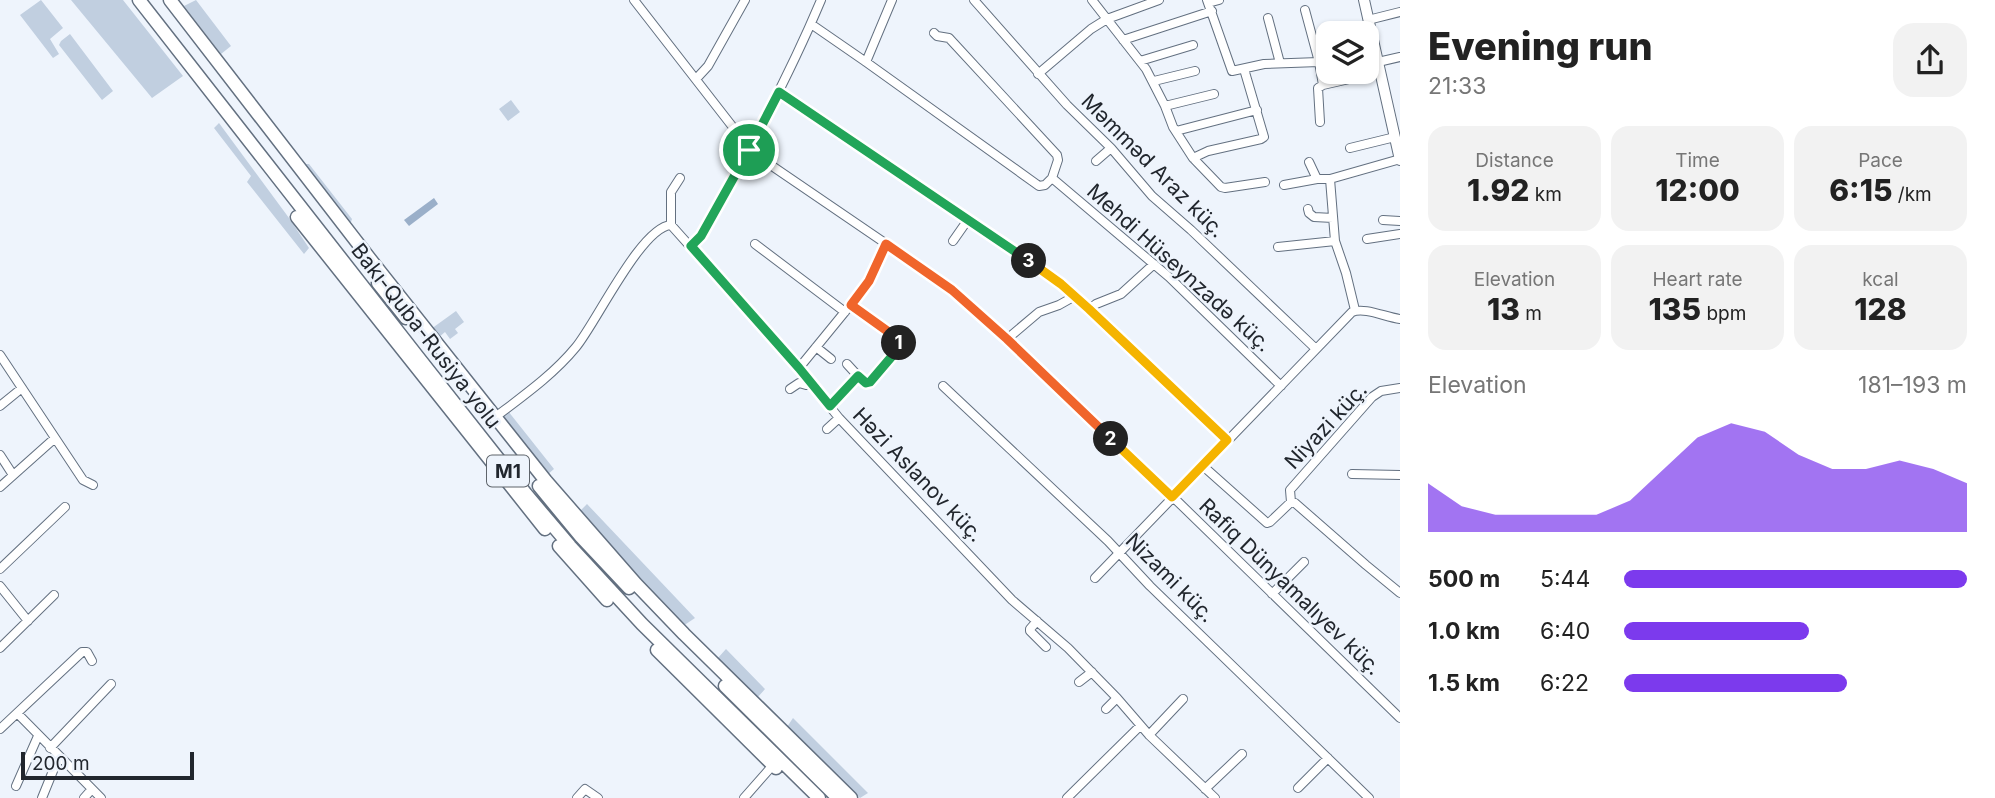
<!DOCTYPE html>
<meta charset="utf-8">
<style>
:root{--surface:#fff;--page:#f2f2f2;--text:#222;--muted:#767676;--accent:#7c3aed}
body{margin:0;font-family:Inter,sans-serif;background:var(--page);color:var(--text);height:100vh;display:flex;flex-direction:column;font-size:26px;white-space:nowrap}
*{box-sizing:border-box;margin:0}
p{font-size:23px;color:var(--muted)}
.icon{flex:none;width:38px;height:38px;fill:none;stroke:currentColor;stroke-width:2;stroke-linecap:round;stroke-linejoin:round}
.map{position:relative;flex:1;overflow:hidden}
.panel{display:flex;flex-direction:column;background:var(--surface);width:595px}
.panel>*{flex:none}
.fabs{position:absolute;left:1316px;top:21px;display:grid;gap:14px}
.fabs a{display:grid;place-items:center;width:63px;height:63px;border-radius:14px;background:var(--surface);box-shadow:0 2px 5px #0004;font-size:35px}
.scale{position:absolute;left:21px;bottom:18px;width:173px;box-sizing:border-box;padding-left:7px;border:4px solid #21262d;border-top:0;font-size:19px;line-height:24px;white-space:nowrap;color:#21262d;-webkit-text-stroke:5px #eef4fc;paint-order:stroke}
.pin{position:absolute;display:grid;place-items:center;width:60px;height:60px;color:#fff;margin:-30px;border:4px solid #fff;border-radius:50%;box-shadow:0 2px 7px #0007}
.km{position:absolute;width:35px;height:35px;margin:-18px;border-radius:50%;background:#222;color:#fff;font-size:19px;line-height:35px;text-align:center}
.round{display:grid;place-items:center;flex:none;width:74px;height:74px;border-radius:21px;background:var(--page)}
.head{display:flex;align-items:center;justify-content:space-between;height:119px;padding:0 28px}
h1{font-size:38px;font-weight:800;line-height:52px}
.figures{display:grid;grid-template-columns:repeat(3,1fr);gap:10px;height:119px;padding:7px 28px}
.figures div{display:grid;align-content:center;border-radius:18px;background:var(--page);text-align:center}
.figures b{font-size:30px;font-weight:800}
.figures small{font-size:19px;font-weight:400}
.figures p{font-size:19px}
.chart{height:196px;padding:14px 28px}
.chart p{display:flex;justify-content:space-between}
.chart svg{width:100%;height:126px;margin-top:7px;fill:var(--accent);opacity:.7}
ul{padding:0 28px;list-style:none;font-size:23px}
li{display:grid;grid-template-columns:112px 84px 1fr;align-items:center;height:52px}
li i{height:18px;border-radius:9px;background:var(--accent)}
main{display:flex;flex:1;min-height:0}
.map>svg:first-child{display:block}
.green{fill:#c1cfe0}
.forest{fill:#9aafc9}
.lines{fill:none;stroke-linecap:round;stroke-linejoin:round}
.minor-casing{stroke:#637080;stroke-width:10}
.major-casing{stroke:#637080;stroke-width:12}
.highway-casing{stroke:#637080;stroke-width:15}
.minor{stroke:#fff;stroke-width:8}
.major{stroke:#fff;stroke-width:10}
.highway{stroke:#fff;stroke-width:12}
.split-1-casing{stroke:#fff;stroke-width:14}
.split-2-casing{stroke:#fff;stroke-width:14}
.split-3-casing{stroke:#fff;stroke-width:14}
.split-4-casing{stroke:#fff;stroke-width:14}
.split-1{stroke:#22a559;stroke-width:9}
.split-2{stroke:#f0652b;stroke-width:9}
.split-3{stroke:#f5b400;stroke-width:9}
.split-4{stroke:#22a559;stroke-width:9}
.labels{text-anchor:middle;stroke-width:5;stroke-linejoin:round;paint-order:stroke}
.shield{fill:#eef4fc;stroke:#5e646b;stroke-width:2}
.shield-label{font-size:19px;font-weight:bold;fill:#21262d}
.street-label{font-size:21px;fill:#21262d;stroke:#eef4fc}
</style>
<main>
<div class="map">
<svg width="1400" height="798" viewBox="0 0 1400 798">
<rect width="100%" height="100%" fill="#eef4fc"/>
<!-- green -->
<path class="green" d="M 41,0 L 63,28 L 50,39 L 59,54 L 53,58 L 20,15 Z
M 71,0 L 123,0 L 183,76 L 152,98 Z
M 196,0 L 231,46 L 221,54 L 184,6 Z
M 70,34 L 113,91 L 102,100 L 59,45 L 61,41 Z
M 511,100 L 520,112 L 508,121 L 499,109 Z
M 219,123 L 289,218 L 309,248 L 304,254 L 247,182 L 251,176 L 214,128 Z
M 302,164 L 309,164 L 352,219 L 350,225 Z
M 456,311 L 464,322 L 455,329 L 458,333 L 450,339 L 445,332 L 438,338 L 431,329 Z
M 508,411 L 554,469 L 547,475 L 500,418 Z
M 587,504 L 695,618 L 683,626 L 578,513 Z
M 726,649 L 765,689 L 757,698 L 717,659 Z
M 793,718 L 868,793 L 860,798 L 787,727 Z"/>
<!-- forest -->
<path class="forest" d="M 434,198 L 438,204 L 409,226 L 404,220 Z"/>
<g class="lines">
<defs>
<path id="minor" d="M 634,0 L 753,153 L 926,271 L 970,305 L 1173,497 L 1400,718
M 974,0 L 1067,105 L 1111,148 L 1152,196 L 1191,230 L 1315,348
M 1092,0 L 1146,69 L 1165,106 L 1173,127 L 1193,158 L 1221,187 L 1225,188 L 1265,182
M 1207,0 L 1232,71 L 1264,64 L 1319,62 L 1323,85 L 1380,72
M 1208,3 L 1219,0
M 1305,10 L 1319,62
M 1268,18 L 1280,63
M 1368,20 L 1400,12
M 811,24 L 866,62 L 1039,186 L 1045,185 L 1052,178 L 1169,277 L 1281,386
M 934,33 L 937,36 L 949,38 L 1057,155 L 1058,160 L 1052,178
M 1123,40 L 1212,11
M 1140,61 L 1193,45
M 866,62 L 892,0
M 1378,62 L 1400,57
M 1038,74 L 1091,29 L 1107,19 L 1159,0
M 696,79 L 708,66 L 745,0
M 1154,81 L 1195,71
M 779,92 L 1061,284 L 1227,440
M 1165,106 L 1214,94
M 1320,122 L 1318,88 L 1323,85
M 1176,131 L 1257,110
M 1350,148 L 1395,137
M 1193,158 L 1208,151 L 1261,139 L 1264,137 L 1244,69
M 1096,161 L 1111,148
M 1309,162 L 1317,179
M 1284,185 L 1317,179 L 1330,179
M 1308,209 L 1309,213 L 1314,217 L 1333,218
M 1383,220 L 1400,221
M 671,225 L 671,192 L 680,178
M 1367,239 L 1400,234
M 953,241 L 967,221
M 755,244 L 845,312
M 691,246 L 701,236 C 744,159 787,81 821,0
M 1278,247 L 1335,241
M 1089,309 L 1096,304 L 1121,294 L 1154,264
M 1355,310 L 1346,273 L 1335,241 L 1330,179 L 1400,159
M 1007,339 L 1039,312 L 1059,305 L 1075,296
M 816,347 L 831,359
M 0,355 L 83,480 L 93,485
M 847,364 L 858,376
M 799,368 L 866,286 L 886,244
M 943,386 L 1108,541 L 1150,586 L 1369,798
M 790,389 L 799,383 L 806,385 L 812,383
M 0,406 L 22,388
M 830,406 L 858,376 L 866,383 L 870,382 L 893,355 L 899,343 L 897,338 L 851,305
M 494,418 C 523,396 553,375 576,347 C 596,323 641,227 671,225 L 799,368 L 839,418 L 1012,600 L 1068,648 L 1117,698 L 1149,735 L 1215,798
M 827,429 L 839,418
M 0,455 L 13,475
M 1203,466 L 1267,523 L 1270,522 L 1291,502 L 1295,503 L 1366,565 L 1400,593
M 1352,474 L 1400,475
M 0,487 L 55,438
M 1291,502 L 1290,490 L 1372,397 L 1381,391 L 1400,388
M 0,569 L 65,507
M 1095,578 L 1352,312 C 1365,307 1385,317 1400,319
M 0,586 L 28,621
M 1272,594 L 1304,562
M 1037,621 L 1030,629 L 1030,631 L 1046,647
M 0,648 L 54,595
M 1079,682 L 1092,672
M 1106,709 L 1117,698
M 17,713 L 101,798
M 0,729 L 82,652 L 87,652 L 92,661
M 1149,735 L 1183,699
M 50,748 L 111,684
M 16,786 L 38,736
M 1298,788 L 1328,758
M 1205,789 L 1242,754
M 42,798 L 55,766 L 60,758
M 84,798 L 92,789
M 577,798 L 585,789 L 598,798
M 744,798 L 773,765
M 1067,798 L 1140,726"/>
<path id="major" d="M 1364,0 L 1400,160"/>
<path id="highway" d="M 139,0 L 418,357 L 526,494 L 570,546 L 642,624 L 819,798
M 170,0 L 370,259 L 546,481 L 636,584 L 684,634 L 851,798
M 297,217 L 545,529
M 378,283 L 406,318
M 539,486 L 581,537 L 629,588
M 559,546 L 607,600
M 657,650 L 776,768
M 725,686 L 838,798"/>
</defs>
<!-- minor casing -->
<use href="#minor" class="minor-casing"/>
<!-- major casing -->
<use href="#major" class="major-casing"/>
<!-- highway casing -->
<use href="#highway" class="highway-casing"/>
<!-- minor -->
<use href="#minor" class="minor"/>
<!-- major -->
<use href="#major" class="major"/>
<!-- highway -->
<use href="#highway" class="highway"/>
</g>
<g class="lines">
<defs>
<path id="split-1" d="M 749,150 L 701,236 L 691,246 L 799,368 L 830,406 L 858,376 L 866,383 L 870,382 L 893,355 L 899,343"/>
<path id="split-2" d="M 899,343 L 897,338 L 851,305 L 869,281 L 886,244 L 952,290 L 1007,339 L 1111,439"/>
<path id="split-3" d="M 1029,261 L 1061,284 L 1089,309 L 1227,440 L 1172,497 L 1111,439"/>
<path id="split-4" d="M 749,150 L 779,92 L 1029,261"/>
</defs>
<!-- split-1 casing -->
<use href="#split-1" class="split-1-casing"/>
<!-- split-2 casing -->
<use href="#split-2" class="split-2-casing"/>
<!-- split-3 casing -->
<use href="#split-3" class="split-3-casing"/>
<!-- split-4 casing -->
<use href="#split-4" class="split-4-casing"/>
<!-- split-1 -->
<use href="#split-1" class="split-1"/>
<!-- split-2 -->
<use href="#split-2" class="split-2"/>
<!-- split-3 -->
<use href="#split-3" class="split-3"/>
<!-- split-4 -->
<use href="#split-4" class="split-4"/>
</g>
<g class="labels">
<!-- shield labels -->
<rect class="shield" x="487" y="455.5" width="42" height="31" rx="5"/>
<g class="shield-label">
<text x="508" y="478">M1</text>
</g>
<!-- street labels -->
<g class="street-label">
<text transform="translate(1153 166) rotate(45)" y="7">Məmməd Araz küç.</text>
<text transform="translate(1179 268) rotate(42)" y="7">Mehdi Hüseynzadə küç.</text>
<text transform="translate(426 336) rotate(52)" y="7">Bakı-Quba-Rusiya yolu</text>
<text transform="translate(1326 426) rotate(-47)" y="7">Niyazi küç.</text>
<text transform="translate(918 475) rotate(46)" y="7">Həzi Aslanov küç.</text>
<text transform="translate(1170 578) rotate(45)" y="7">Nizami küç.</text>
<text transform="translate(1290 587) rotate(44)" y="7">Rafiq Dünyamalıyev küç.</text>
</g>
</g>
</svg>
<div class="fabs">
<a><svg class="icon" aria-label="layers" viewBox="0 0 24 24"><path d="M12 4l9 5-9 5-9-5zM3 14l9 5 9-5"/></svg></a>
</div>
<div class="scale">200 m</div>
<div class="pin" style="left:749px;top:150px;background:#1e9e55"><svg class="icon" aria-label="arrive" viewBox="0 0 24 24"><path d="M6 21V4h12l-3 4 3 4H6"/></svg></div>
<b class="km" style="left:899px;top:343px">1</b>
<b class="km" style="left:1111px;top:439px">2</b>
<b class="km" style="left:1029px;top:261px">3</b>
</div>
<section class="panel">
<div class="head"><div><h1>Evening run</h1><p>21:33</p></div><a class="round"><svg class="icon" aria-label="share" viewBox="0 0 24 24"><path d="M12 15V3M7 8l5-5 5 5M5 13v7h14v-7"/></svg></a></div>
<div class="figures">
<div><p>Distance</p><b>1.92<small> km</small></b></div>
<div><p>Time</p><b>12:00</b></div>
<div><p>Pace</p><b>6:15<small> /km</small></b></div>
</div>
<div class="figures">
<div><p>Elevation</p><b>13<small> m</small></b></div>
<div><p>Heart rate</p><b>135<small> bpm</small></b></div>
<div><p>kcal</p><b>128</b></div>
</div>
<div class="chart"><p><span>Elevation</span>181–193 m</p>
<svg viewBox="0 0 160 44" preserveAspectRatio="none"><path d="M0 44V27L10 35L20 38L30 38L40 38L50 38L60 33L70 22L80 11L90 6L100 9L110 17L120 22L130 22L140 19L150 22L160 27V44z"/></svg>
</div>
<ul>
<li><b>500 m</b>5:44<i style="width:100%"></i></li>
<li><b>1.0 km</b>6:40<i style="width:54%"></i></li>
<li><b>1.5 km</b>6:22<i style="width:65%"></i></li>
</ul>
</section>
</main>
